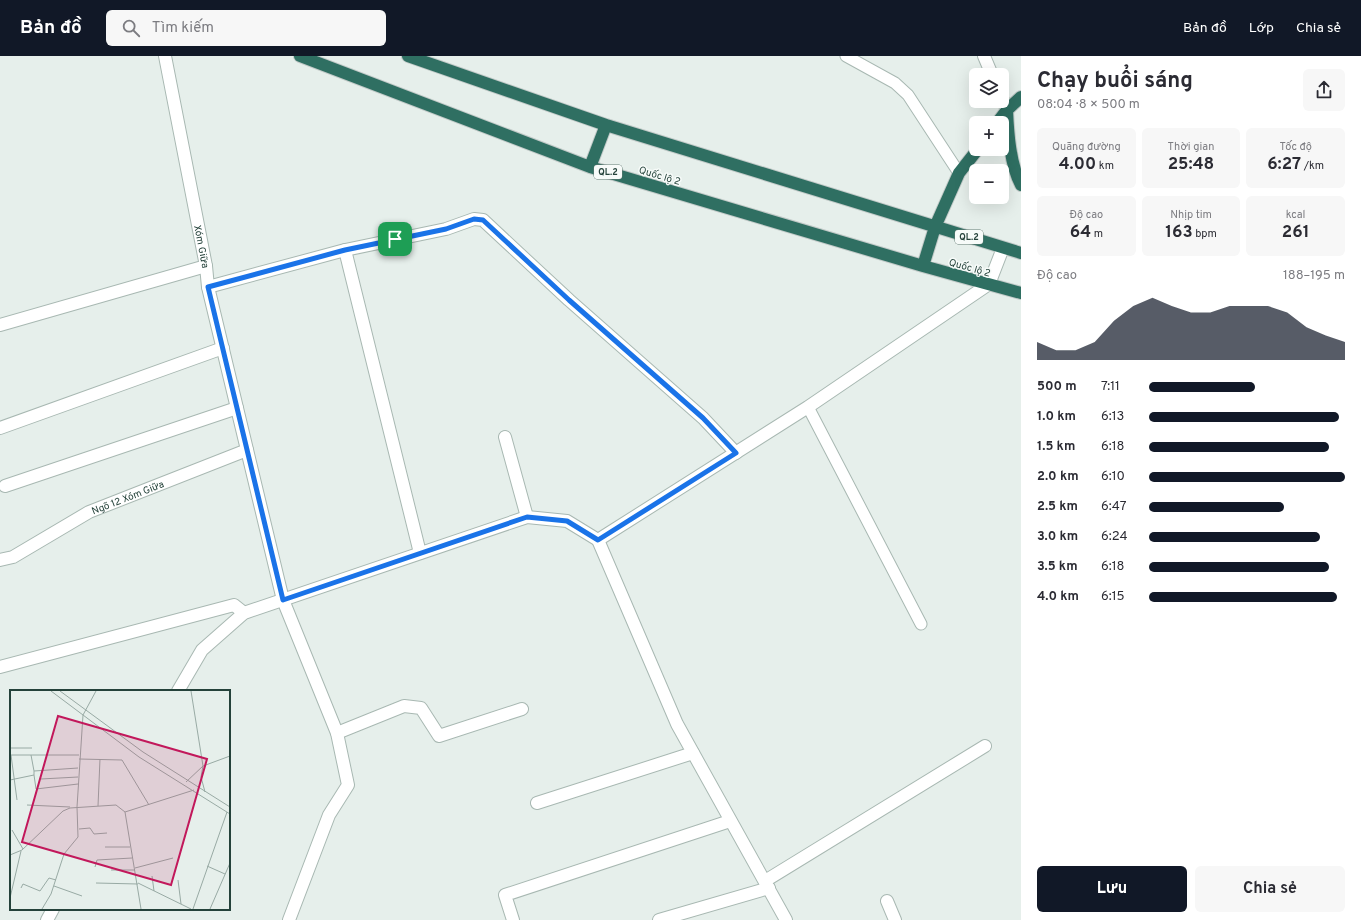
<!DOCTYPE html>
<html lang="vi">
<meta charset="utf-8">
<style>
:root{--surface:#fff;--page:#f7f7f7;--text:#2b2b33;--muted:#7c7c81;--accent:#111827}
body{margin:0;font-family:Overpass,sans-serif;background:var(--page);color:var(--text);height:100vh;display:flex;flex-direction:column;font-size:15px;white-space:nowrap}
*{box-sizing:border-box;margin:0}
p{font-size:13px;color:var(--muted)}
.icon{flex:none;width:22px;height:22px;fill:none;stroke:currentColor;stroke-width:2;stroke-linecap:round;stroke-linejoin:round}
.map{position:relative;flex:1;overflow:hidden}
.panel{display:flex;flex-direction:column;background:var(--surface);width:340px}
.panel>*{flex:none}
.tools{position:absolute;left:969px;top:12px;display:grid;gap:8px}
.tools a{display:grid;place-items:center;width:40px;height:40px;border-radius:6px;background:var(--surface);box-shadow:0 4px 16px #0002;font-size:20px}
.pin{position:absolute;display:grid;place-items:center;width:34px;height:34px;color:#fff;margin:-17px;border-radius:8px;box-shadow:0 2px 6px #0006}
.round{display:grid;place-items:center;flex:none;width:42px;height:42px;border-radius:6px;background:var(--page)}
.headline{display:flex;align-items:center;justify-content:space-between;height:68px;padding:0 16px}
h1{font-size:22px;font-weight:700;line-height:30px}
.stats{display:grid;grid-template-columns:repeat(3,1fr);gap:6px;height:68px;padding:4px 16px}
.stats div{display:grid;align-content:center;border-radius:6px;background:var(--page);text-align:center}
.stats b{font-size:17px;font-weight:700}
.stats small{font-size:11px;font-weight:400}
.stats p{font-size:11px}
.chart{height:112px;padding:8px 16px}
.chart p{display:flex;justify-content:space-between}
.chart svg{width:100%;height:72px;margin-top:4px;fill:var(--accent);opacity:.7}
.button{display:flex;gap:8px;margin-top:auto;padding:8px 16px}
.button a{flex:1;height:46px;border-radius:6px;background:var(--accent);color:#fff;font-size:16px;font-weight:700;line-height:46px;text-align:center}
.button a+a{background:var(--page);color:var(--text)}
ul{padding:0 16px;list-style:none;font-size:13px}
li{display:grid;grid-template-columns:64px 48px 1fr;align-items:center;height:30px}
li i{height:10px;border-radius:5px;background:var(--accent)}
header{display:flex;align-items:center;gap:24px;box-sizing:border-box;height:56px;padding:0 20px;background:var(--accent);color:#fff}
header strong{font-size:19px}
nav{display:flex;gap:22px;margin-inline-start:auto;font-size:14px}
.search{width:280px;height:36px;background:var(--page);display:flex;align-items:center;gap:10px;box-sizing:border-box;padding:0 14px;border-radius:6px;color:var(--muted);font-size:15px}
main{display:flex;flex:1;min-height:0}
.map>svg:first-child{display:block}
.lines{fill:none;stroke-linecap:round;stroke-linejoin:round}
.lane-casing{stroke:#a8b8b2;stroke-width:13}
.street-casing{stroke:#a8b8b2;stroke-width:14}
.highway-casing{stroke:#c2cac8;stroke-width:14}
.lane{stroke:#fff;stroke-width:11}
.street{stroke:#fff;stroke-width:12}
.highway{stroke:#2f6f62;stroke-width:12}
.route-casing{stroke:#fff;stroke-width:8}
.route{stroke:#1a73e8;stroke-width:5}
.labels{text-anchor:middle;stroke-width:3;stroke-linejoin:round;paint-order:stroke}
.shield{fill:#f7fbf9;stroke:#637a73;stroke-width:1}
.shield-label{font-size:9px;font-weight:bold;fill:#24423a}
.street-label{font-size:10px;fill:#24423a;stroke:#f7fbf9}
.inset-road{fill:none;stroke:#98aaa4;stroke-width:1}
.view{fill:#c2185b;fill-opacity:0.15;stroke:#c2185b;stroke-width:2}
.inset-edge{fill:none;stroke:#24423a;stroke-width:2}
</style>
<header>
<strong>Bản đồ</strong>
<div class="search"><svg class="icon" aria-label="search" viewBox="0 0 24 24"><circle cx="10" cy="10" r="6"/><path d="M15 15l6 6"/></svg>Tìm kiếm</div>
<nav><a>Bản đồ</a><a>Lớp</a><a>Chia sẻ</a></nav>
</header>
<main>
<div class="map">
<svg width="1021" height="864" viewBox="0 0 1021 864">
<rect width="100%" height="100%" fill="#e6efeb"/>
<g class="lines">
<defs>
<path id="lane" d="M 846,0 L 895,27 L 908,39 L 959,117
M 808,351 L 921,568"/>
<g id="street">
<path id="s1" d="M 165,0 L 206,210 L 208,231 L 283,544 L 337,677 L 348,729 L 329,759 L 289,864"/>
<path d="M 984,0 L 992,19"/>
<path d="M 1002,42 L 1007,54"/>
<path d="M 345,194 L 420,497"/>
<path d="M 208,231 L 345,194 L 446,173 L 474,163 L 483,164 L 569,244 L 703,362 L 736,397"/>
<path d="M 0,269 L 206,210"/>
<path d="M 0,372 L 223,292"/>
<path d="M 505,381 L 527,461"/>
<path d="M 5,430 L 237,352"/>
<path d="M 598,484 L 677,668 L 786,864"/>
<path id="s2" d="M 0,504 L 13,501 L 89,456 L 247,394"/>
<path d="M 0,611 L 234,549 L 244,557"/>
<path d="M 178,635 L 202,594 L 244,557 L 527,461 L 567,465 L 598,484 L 808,351 L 989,228 L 1003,192"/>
<path d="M 337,677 L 404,650 L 421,652 L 439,680 L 522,653"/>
<path d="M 537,747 L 693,697"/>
<path d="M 765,825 L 985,690"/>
<path d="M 887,845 L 895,864"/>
<path d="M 47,864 L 53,853"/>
<path d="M 513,864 L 505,839 L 730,765"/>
<path d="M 659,864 L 769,832"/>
</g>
<path id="highway" d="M 300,0 L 590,111 L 923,210 L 1021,237
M 408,0 L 606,69 L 1021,197
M 1007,54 C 1008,77 1010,108 1021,129
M 997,67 L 1007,54 L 1021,41
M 590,111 L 606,69
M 923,210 L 935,171 L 959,117 L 978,93"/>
</defs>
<!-- lane casing -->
<use href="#lane" class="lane-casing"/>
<!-- street casing -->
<use href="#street" class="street-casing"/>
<!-- highway casing -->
<use href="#highway" class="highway-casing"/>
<!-- lane -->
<use href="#lane" class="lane"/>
<!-- street -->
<use href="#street" class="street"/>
<!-- highway -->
<use href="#highway" class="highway"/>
</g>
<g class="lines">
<defs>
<path id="route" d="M 474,163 L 483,164 L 569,244 L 703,362 L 736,397 L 598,484 L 567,465 L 527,461 L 283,544 L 208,231 L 345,194 L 446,173 Z"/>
</defs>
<!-- route casing -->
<use href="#route" class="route-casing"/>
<!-- route -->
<use href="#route" class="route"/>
</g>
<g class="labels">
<!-- shield labels -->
<g class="shield">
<rect x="594" y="109" width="28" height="14" rx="3"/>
<rect x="955" y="174" width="28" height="14" rx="3"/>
</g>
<g class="shield-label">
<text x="608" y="119">QL.2</text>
<text x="969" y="184">QL.2</text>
</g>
<!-- street labels -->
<g class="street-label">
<text transform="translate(660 119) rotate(17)" y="4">Quốc lộ 2</text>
<text dy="4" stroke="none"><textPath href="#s1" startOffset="194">Xóm Giữa</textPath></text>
<text transform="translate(970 211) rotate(16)" y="4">Quốc lộ 2</text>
<text dy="4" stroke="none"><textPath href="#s2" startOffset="143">Ngõ 12 Xóm Giữa</textPath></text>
</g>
</g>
<!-- overview -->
<g transform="translate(10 634)">
<rect width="220" height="220" fill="#e6efeb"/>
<path class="inset-road" d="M 41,1 L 129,67 L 220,124M 50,1 L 133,62 L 220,117M 181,1 L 193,76M 220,21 L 220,48M 0,58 L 22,58M 0,65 L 69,65M 1,65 L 7,110M 21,65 L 24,81M 69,69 L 112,70 L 139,115M 193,76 L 191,87 L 195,102M 24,85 L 26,99 L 68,94M 31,89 L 68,87M 0,90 L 24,85 L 24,81 L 68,78M 176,92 L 193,76 L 220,66M 17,115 L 60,117M 88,116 L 90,69M 115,122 L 131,219M 69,139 L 80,138 L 84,144 L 97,143M 2,140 L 13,159M 95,157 L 120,157M 0,165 L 12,160 L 53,121 L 60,118 L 106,115 L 115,122 L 184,100M 197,176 L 215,184M 85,177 L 87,170 L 122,168M 125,178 L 163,168M 101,180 L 125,180M 142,186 L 144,201M 168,190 L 171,214M 86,193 L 128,194M 128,193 L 181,219M 44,196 L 72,206M 11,198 L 13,194 L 30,201 L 39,188 L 46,190M 0,208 L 11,161M 32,219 L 41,204 L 54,164 L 68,147 L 67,117 L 73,25 L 86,1M 183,219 L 217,122M 200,219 L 220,173"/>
<path class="view" d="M 48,26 L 197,69 L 161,195 L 12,152 Z"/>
<rect width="220" height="220" class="inset-edge"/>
</g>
</svg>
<div class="tools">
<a><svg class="icon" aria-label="layers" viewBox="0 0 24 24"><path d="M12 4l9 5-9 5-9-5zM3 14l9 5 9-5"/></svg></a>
<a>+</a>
<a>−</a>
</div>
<div class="pin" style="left:395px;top:183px;background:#1e9e55"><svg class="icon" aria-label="arrive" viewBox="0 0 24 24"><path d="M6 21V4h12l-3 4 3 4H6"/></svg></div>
</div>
<section class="panel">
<div class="headline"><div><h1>Chạy buổi sáng</h1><p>08:04 · 8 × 500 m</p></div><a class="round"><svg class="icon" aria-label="share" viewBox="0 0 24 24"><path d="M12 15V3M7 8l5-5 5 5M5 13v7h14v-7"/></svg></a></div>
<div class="stats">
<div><p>Quãng đường</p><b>4.00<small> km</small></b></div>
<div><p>Thời gian</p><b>25:48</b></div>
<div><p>Tốc độ</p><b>6:27<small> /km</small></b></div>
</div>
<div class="stats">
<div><p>Độ cao</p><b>64<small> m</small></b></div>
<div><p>Nhịp tim</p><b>163<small> bpm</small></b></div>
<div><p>kcal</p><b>261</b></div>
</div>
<div class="chart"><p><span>Độ cao</span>188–195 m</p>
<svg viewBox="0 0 160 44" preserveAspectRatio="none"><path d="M0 44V33L10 38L20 38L30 33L40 20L50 11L60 6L70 11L80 15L90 15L100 11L110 11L120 11L130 15L140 24L150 29L160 33V44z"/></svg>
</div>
<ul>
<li><b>500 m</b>7:11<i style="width:54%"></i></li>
<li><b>1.0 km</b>6:13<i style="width:97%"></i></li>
<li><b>1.5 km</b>6:18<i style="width:92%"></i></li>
<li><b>2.0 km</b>6:10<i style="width:100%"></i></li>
<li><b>2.5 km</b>6:47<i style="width:69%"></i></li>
<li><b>3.0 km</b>6:24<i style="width:87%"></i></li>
<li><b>3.5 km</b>6:18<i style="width:92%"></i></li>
<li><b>4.0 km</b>6:15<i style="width:96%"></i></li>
</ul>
<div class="button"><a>Lưu</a><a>Chia sẻ</a></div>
</section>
</main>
